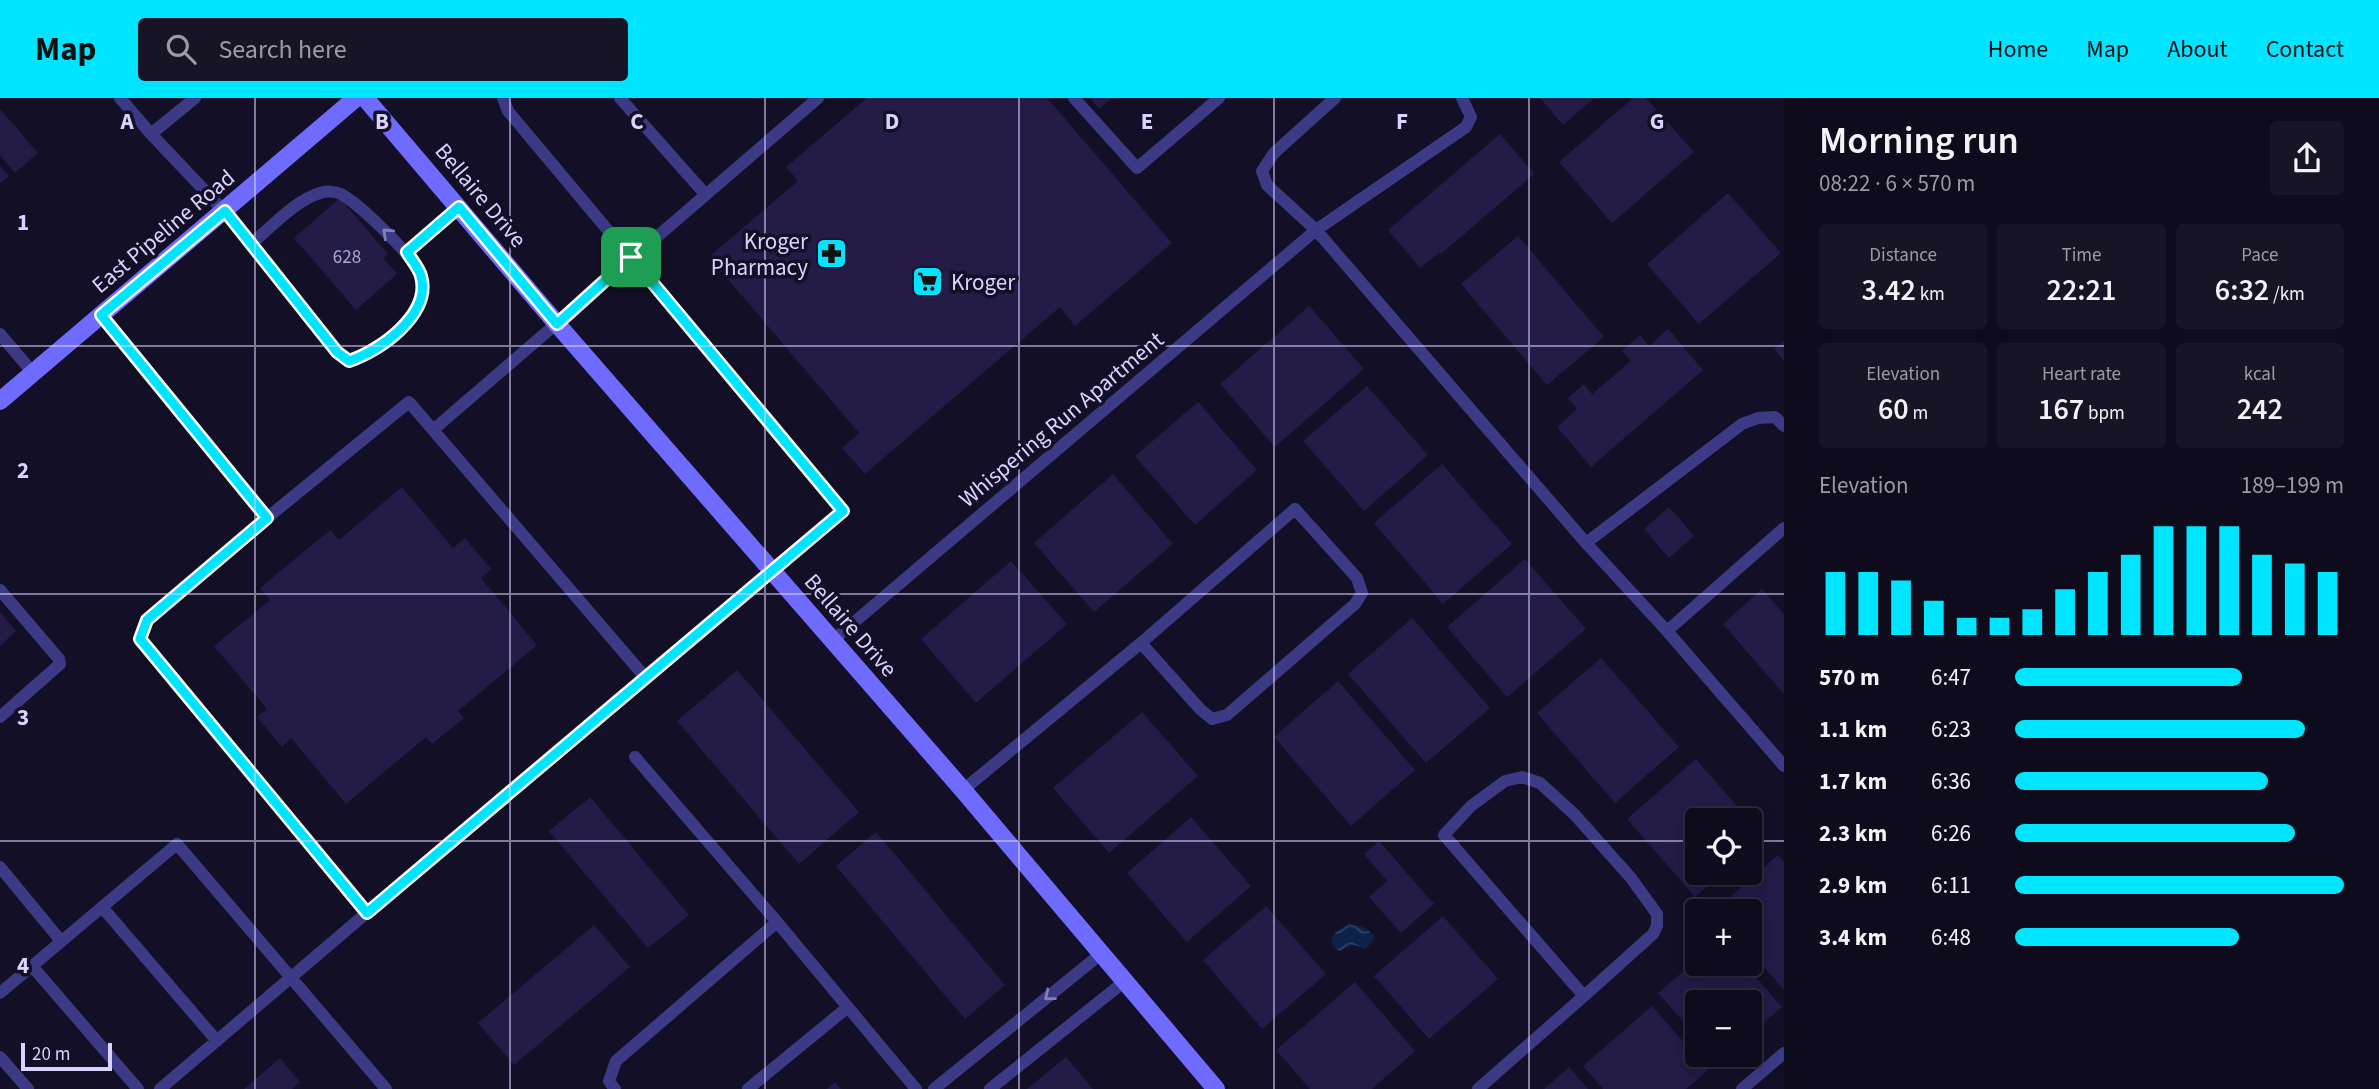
<!DOCTYPE html>
<meta charset="utf-8">
<style>
:root{--surface:#0e0b1c;--page:#171425;--text:#f1f3f6;--muted:#9b9ba3;--line:#2e2b3b;--accent:#00e5ff}
body{margin:0;font-family:"Source Sans 3",sans-serif;background:var(--page);color:var(--text);height:100vh;display:flex;flex-direction:column;font-size:26px;white-space:nowrap}
*{box-sizing:border-box;margin:0}
p{font-size:23px;color:var(--muted)}
.icon{flex:none;width:38px;height:38px;fill:none;stroke:currentColor;stroke-width:2;stroke-linecap:round;stroke-linejoin:round}
.map{position:relative;flex:1;overflow:hidden}
.side{display:flex;flex-direction:column;background:var(--surface);width:595px}
.side>*{flex:none}
.buttons{position:absolute;left:1685px;top:710px;display:grid;gap:14px}
.buttons a{display:grid;place-items:center;width:77px;height:77px;border-radius:7px;background:var(--surface);box-shadow:0 4px 18px #0003,0 0 0 2px var(--line);font-size:35px}
.scale{position:absolute;left:21px;bottom:18px;width:91px;box-sizing:border-box;padding-left:7px;border:4px solid #d9d4ff;border-top:0;font-size:19px;line-height:24px;white-space:nowrap;color:#d9d4ff;-webkit-text-stroke:5px #130f26;paint-order:stroke}
.pin{position:absolute;display:grid;place-items:center;width:60px;height:60px;color:#fff;margin:-30px;border-radius:14px;box-shadow:0 4px 10px #0006}
.round{display:grid;place-items:center;flex:none;width:74px;height:74px;border-radius:7px;background:var(--page)}
.overview{display:flex;align-items:center;justify-content:space-between;height:119px;padding:0 35px}
h1{font-size:38px;font-weight:600;line-height:52px}
.figures{display:grid;grid-template-columns:repeat(3,1fr);gap:10px;height:119px;padding:7px 35px}
.figures div{display:grid;align-content:center;border-radius:7px;background:var(--page);text-align:center}
.figures b{font-size:30px;font-weight:600}
.figures small{font-size:19px;font-weight:400}
.figures p{font-size:19px}
.chart{height:196px;padding:14px 35px}
.chart p{display:flex;justify-content:space-between}
.chart svg{width:100%;height:126px;margin-top:7px;stroke:var(--accent);stroke-width:6}
ul{padding:0 35px;list-style:none;font-size:23px}
li{display:grid;grid-template-columns:112px 84px 1fr;align-items:center;height:52px}
li i{height:18px;border-radius:9px;background:var(--accent)}
header{display:flex;align-items:center;gap:42px;box-sizing:border-box;height:98px;padding:0 35px;background:var(--accent);color:#111}
header strong{font-size:33px}
nav{display:flex;gap:38px;margin-inline-start:auto;font-size:24px}
.search{width:490px;height:63px;background:var(--page);display:flex;align-items:center;gap:18px;box-sizing:border-box;padding:0 24px;border-radius:7px;color:var(--muted);font-size:26px}
main{display:flex;flex:1;min-height:0}
.map>svg:first-child{display:block}
.water{fill:url(#water-waves)}
.building{fill:#241b47}
.lines{fill:none;stroke-linecap:round;stroke-linejoin:round}
.lane{stroke:#3d3a85;stroke-width:12}
.secondary{stroke:#6f6bff;stroke-width:18}
.oneway{stroke:#837fbc}
.route-casing{stroke:#fff;stroke-width:14}
.route{stroke:#00e5ff;stroke-width:9}
.grid{fill:none;stroke:#d9d4ff;stroke-width:2;stroke-opacity:0.55}
.labels{text-anchor:middle;stroke-width:7;stroke-linejoin:round;paint-order:stroke}
.number-label{font-size:19px;fill:#aca6d1}
.street-label{font-size:23px;fill:#d9d4ff;stroke:#130f26}
.poi-label{font-size:23px;fill:#d9d4ff;stroke:#130f26;text-anchor:end}
.grid-label{font-size:23px;text-anchor:middle;font-weight:bold;fill:#d9d4ff;stroke:#130f26;stroke-width:7;stroke-linejoin:round;paint-order:stroke}
</style>
<header>
<strong>Map</strong>
<div class="search"><svg class="icon" aria-label="search" viewBox="0 0 24 24"><circle cx="10" cy="10" r="6"/><path d="M15 15l6 6"/></svg>Search here</div>
<nav><a>Home</a><a>Map</a><a>About</a><a>Contact</a></nav>
</header>
<main>
<div class="map">
<svg width="1784" height="991" viewBox="0 0 1784 991">
<defs>
<pattern id="water-waves" width="16" height="10" patternUnits="userSpaceOnUse" patternTransform="scale(1.75)"><rect width="16" height="10" fill="#0c2248"/><path d="M0 5q4-4 8 0t8 0" fill="none" stroke="#2f4163"/></pattern>
</defs>
<rect width="100%" height="100%" fill="#130f26"/>
<!-- water -->
<path class="water" d="M 1349,826 L 1365,830 L 1374,837 L 1374,841 L 1366,851 L 1354,847 L 1339,853 C 1322,843 1337,831 1349,826 Z"/>
<!-- building -->
<path class="building" d="M 867,0 L 1047,0 L 1172,145 L 1075,228 L 1060,209 L 865,376 L 842,350 L 859,335 L 709,159 L 798,83 L 786,69 Z
M 1090,0 L 1112,0 L 1099,11 Z
M 1540,0 L 1594,0 L 1563,27 Z
M 1633,0 L 1646,0 L 1694,54 L 1612,125 L 1559,64 Z
M 0,11 L 38,55 L 15,75 L 0,57 Z
M 1500,36 L 1534,76 L 1441,156 L 1440,154 L 1420,170 L 1388,132 Z
M 0,68 L 9,78 L 0,85 Z
M 1728,95 L 1781,155 L 1699,226 L 1647,166 Z
M 340,100 L 388,156 L 383,160 L 397,176 L 356,212 L 294,140 Z
M 1518,138 L 1604,239 L 1547,287 L 1461,186 Z
M 1309,208 L 1364,271 L 1275,349 L 1220,286 Z
M 1668,231 L 1703,272 L 1591,369 L 1557,329 L 1577,311 L 1568,300 L 1584,286 L 1592,296 L 1631,263 L 1622,253 L 1640,237 L 1649,248 Z
M 1784,243 L 1784,263 L 1774,251 Z
M 1367,288 L 1428,357 L 1364,413 L 1303,343 Z
M 1198,304 L 1257,372 L 1195,427 L 1135,358 Z
M 1442,366 L 1512,446 L 1443,506 L 1374,425 Z
M 1113,376 L 1173,446 L 1094,514 L 1034,445 Z
M 402,389 L 453,450 L 465,440 L 491,471 L 481,480 L 537,547 L 458,613 L 464,620 L 432,646 L 426,639 L 346,706 L 291,640 L 282,649 L 257,619 L 267,611 L 214,548 L 270,502 L 260,490 L 330,432 L 339,442 Z
M 1669,409 L 1694,438 L 1669,460 L 1644,431 Z
M 1525,461 L 1586,531 L 1507,599 L 1447,529 Z
M 1011,463 L 1067,526 L 976,605 L 921,541 Z
M 1762,491 L 1784,516 L 1784,596 L 1723,526 Z
M 0,514 L 16,533 L 0,548 Z
M 1412,520 L 1490,610 L 1426,665 L 1348,576 Z
M 1601,560 L 1679,649 L 1615,705 L 1537,615 Z
M 737,572 L 859,714 L 799,766 L 677,623 Z
M 1338,583 L 1415,672 L 1351,728 L 1274,639 Z
M 1142,614 L 1198,678 L 1109,755 L 1053,690 Z
M 1696,661 L 1764,739 L 1750,752 L 1750,723 L 1698,723 L 1698,775 L 1723,775 L 1695,799 L 1627,721 Z
M 590,699 L 689,817 L 648,850 L 549,733 Z
M 1191,719 L 1251,788 L 1187,844 L 1127,775 Z
M 876,734 L 1005,887 L 965,921 L 836,768 Z
M 1379,743 L 1434,806 L 1401,835 L 1369,799 L 1387,783 L 1364,756 Z
M 1778,757 L 1784,764 L 1784,892 L 1750,853 L 1750,814 L 1713,814 Z
M 1266,808 L 1326,876 L 1262,931 L 1203,862 Z
M 1443,818 L 1498,881 L 1429,941 L 1374,878 Z
M 594,827 L 630,869 L 514,967 L 478,925 Z
M 1698,861 L 1698,866 L 1744,866 L 1782,909 L 1750,937 L 1750,905 L 1698,905 L 1698,940 L 1658,895 Z
M 1355,884 L 1415,953 L 1372,991 L 1310,991 L 1276,952 Z
M 1652,908 L 1708,972 L 1686,991 L 1603,991 L 1583,968 Z
M 1713,957 L 1727,957 L 1719,964 Z
M 1066,959 L 1093,991 L 1027,991 Z
M 280,960 L 300,984 L 292,991 L 244,991 Z
M 1569,969 L 1588,991 L 1544,991 Z
M 835,984 L 841,991 L 827,991 Z"/>
<g class="lines">
<!-- lane -->
<path class="lane" d="M 120,0 L 151,36
M 195,0 L 151,36 L 224,113 L 337,254 L 350,263 C 382,252 427,220 421,180 C 418,161 358,105 341,96 C 335,93 326,93 320,95 C 294,103 272,129 251,146
M 620,0 L 705,96
M 1074,0 L 1137,70 L 1219,0
M 1335,0 L 1274,55 L 1262,73 L 1267,87 L 1316,132 L 1466,29 L 1471,19 L 1462,0
M 407,154 L 459,109
M 101,217 L 267,420 L 409,304 L 645,579
M 0,236 L 33,275
M 433,332 L 818,0
M 1295,411 L 1357,480 L 1362,495 L 1355,506 L 1227,617 L 1212,621 L 1200,611 L 1141,545 Z
M 267,420 L 147,522 L 140,541 L 367,815
M 1586,445 L 1742,326 L 1758,320 L 1775,319 L 1784,328
M 0,492 L 59,561 L 60,566 L 0,619
M 1667,533 L 1784,430
M 832,543 L 1316,132 L 1586,445 L 1667,533 L 1784,668
M 635,659 L 777,824 L 916,991
M 1522,679 L 1540,685 L 1575,717 L 1631,780 L 1657,816 L 1657,828 L 1653,836 L 1584,898 L 1444,737 L 1471,708 L 1505,683 Z
M 963,692 L 1141,545
M 0,769 L 61,843
M 102,809 L 217,943
M 32,868 L 138,991
M 0,895 L 177,746 L 386,991
M 0,959 L 28,991
M 160,991 L 598,618 L 843,413 L 508,13 L 503,0
M 615,991 L 609,983 L 616,963 L 777,824
M 748,991 L 848,909
M 934,991 L 1102,855
M 990,991 L 1125,883
M 1478,991 L 1584,898
M 1742,991 L 1784,955"/>
<!-- secondary -->
<path class="secondary" d="M 365,0 L 557,226 L 963,692 L 1216,991
M 0,303 L 356,0"/>
</g>
<!-- one-way arrows -->
<defs><path id="oneway-chevron" d="M-2-3.5L2.5 0L-2 3.5" fill="none" stroke-width="1.6" stroke-linecap="round" stroke-linejoin="round" transform="scale(1.75)"/></defs>
<g class="oneway">
<use href="#oneway-chevron" transform="translate(387 135) rotate(-137)"/>
<use href="#oneway-chevron" transform="translate(1049 898) rotate(141)"/>
</g>
<g class="lines">
<defs>
<path id="route" d="M 459,109 L 557,226 L 631,159 L 843,413 L 367,815 L 140,541 L 147,522 L 267,420 L 101,217 L 225,113 L 337,254 L 349,263 C 380,253 432,216 421,178 C 419,170 411,161 407,154 Z"/>
</defs>
<!-- route casing -->
<use href="#route" class="route-casing"/>
<!-- route -->
<use href="#route" class="route"/>
</g>
<!-- grid -->
<path class="grid" d="M 255,0 L 255,991M 510,0 L 510,991M 765,0 L 765,991M 1019,0 L 1019,991M 1274,0 L 1274,991M 1529,0 L 1529,991M 0,248 L 1784,248M 0,496 L 1784,496M 0,743 L 1698,743M 1750,743 L 1784,743"/>
<!-- icons -->
<defs>
<symbol id="pharmacy-square" viewBox="-11 -11 22 22"><rect x="-9" y="-9" width="18" height="18" rx="4" fill="#00e5ff" stroke="#130f26"/><path d="M-2-6h4v4h4v4h-4v4h-4v-4h-4v-4h4Z" fill="#111"/></symbol>
<symbol id="supermarket-square" viewBox="-11 -11 22 22"><rect x="-9" y="-9" width="18" height="18" rx="4" fill="#00e5ff" stroke="#130f26"/><path d="M-6-5.5h2.5l.6 2H6L4.5 2H-2.5L-4.4-4H-6ZM-1.5 3.2a1.3 1.3 0 1 0 .1 0ZM3 3.2a1.3 1.3 0 1 0 .1 0Z" fill="#111"/></symbol>
</defs>
<g fill-rule="evenodd">
<use href="#pharmacy-square" x="814" y="138" width="35" height="35"/>
<use href="#supermarket-square" x="910" y="166" width="35" height="35"/>
</g>
<g class="labels">
<!-- number labels -->
<g class="number-label">
<text x="347" y="165">628</text>
</g>
<!-- street labels -->
<g class="street-label">
<text transform="translate(481 97) rotate(50)" y="8">Bellaire Drive</text>
<text transform="translate(163 133) rotate(-40)" y="8">East Pipeline Road</text>
<text transform="translate(1061 321) rotate(-40)" y="8">Whispering Run Apartment</text>
<text transform="translate(851 527) rotate(49)" y="8">Bellaire Drive</text>
</g>
<!-- poi labels -->
<g class="poi-label">
<text x="808" y="151">Kroger<tspan x="808" dy="26">Pharmacy</tspan></text>
<text x="951" y="192" text-anchor="start">Kroger</text>
</g>
</g>
<g class="grid-label">
<text x="127" y="31">A</text>
<text x="382" y="31">B</text>
<text x="637" y="31">C</text>
<text x="892" y="31">D</text>
<text x="1147" y="31">E</text>
<text x="1402" y="31">F</text>
<text x="1657" y="31">G</text>
<text x="23" y="132">1</text>
<text x="23" y="380">2</text>
<text x="23" y="627">3</text>
<text x="23" y="875">4</text>
</g>
</svg>
<div class="buttons">
<a><svg class="icon" aria-label="locate" viewBox="0 0 24 24"><circle cx="12" cy="12" r="6"/><path d="M12 2v4M12 18v4M2 12h4M18 12h4"/></svg></a>
<a>+</a>
<a>−</a>
</div>
<div class="scale">20 m</div>
<div class="pin" style="left:631px;top:159px;background:#1e9e55"><svg class="icon" aria-label="arrive" viewBox="0 0 24 24"><path d="M6 21V4h12l-3 4 3 4H6"/></svg></div>
</div>
<section class="side">
<div class="overview"><div><h1>Morning run</h1><p>08:22 · 6 × 570 m</p></div><a class="round"><svg class="icon" aria-label="share" viewBox="0 0 24 24"><path d="M12 15V3M7 8l5-5 5 5M5 13v7h14v-7"/></svg></a></div>
<div class="figures">
<div><p>Distance</p><b>3.42<small> km</small></b></div>
<div><p>Time</p><b>22:21</b></div>
<div><p>Pace</p><b>6:32<small> /km</small></b></div>
</div>
<div class="figures">
<div><p>Elevation</p><b>60<small> m</small></b></div>
<div><p>Heart rate</p><b>167<small> bpm</small></b></div>
<div><p>kcal</p><b>242</b></div>
</div>
<div class="chart"><p><span>Elevation</span>189–199 m</p>
<svg viewBox="0 0 160 44" preserveAspectRatio="none"><path d="M5 44V22M15 44V22M25 44V25M35 44V32M45 44V38M55 44V38M65 44V35M75 44V28M85 44V22M95 44V16M105 44V6M115 44V6M125 44V6M135 44V16M145 44V19M155 44V22"/></svg>
</div>
<ul>
<li><b>570 m</b>6:47<i style="width:69%"></i></li>
<li><b>1.1 km</b>6:23<i style="width:88%"></i></li>
<li><b>1.7 km</b>6:36<i style="width:77%"></i></li>
<li><b>2.3 km</b>6:26<i style="width:85%"></i></li>
<li><b>2.9 km</b>6:11<i style="width:100%"></i></li>
<li><b>3.4 km</b>6:48<i style="width:68%"></i></li>
</ul>
</section>
</main>
